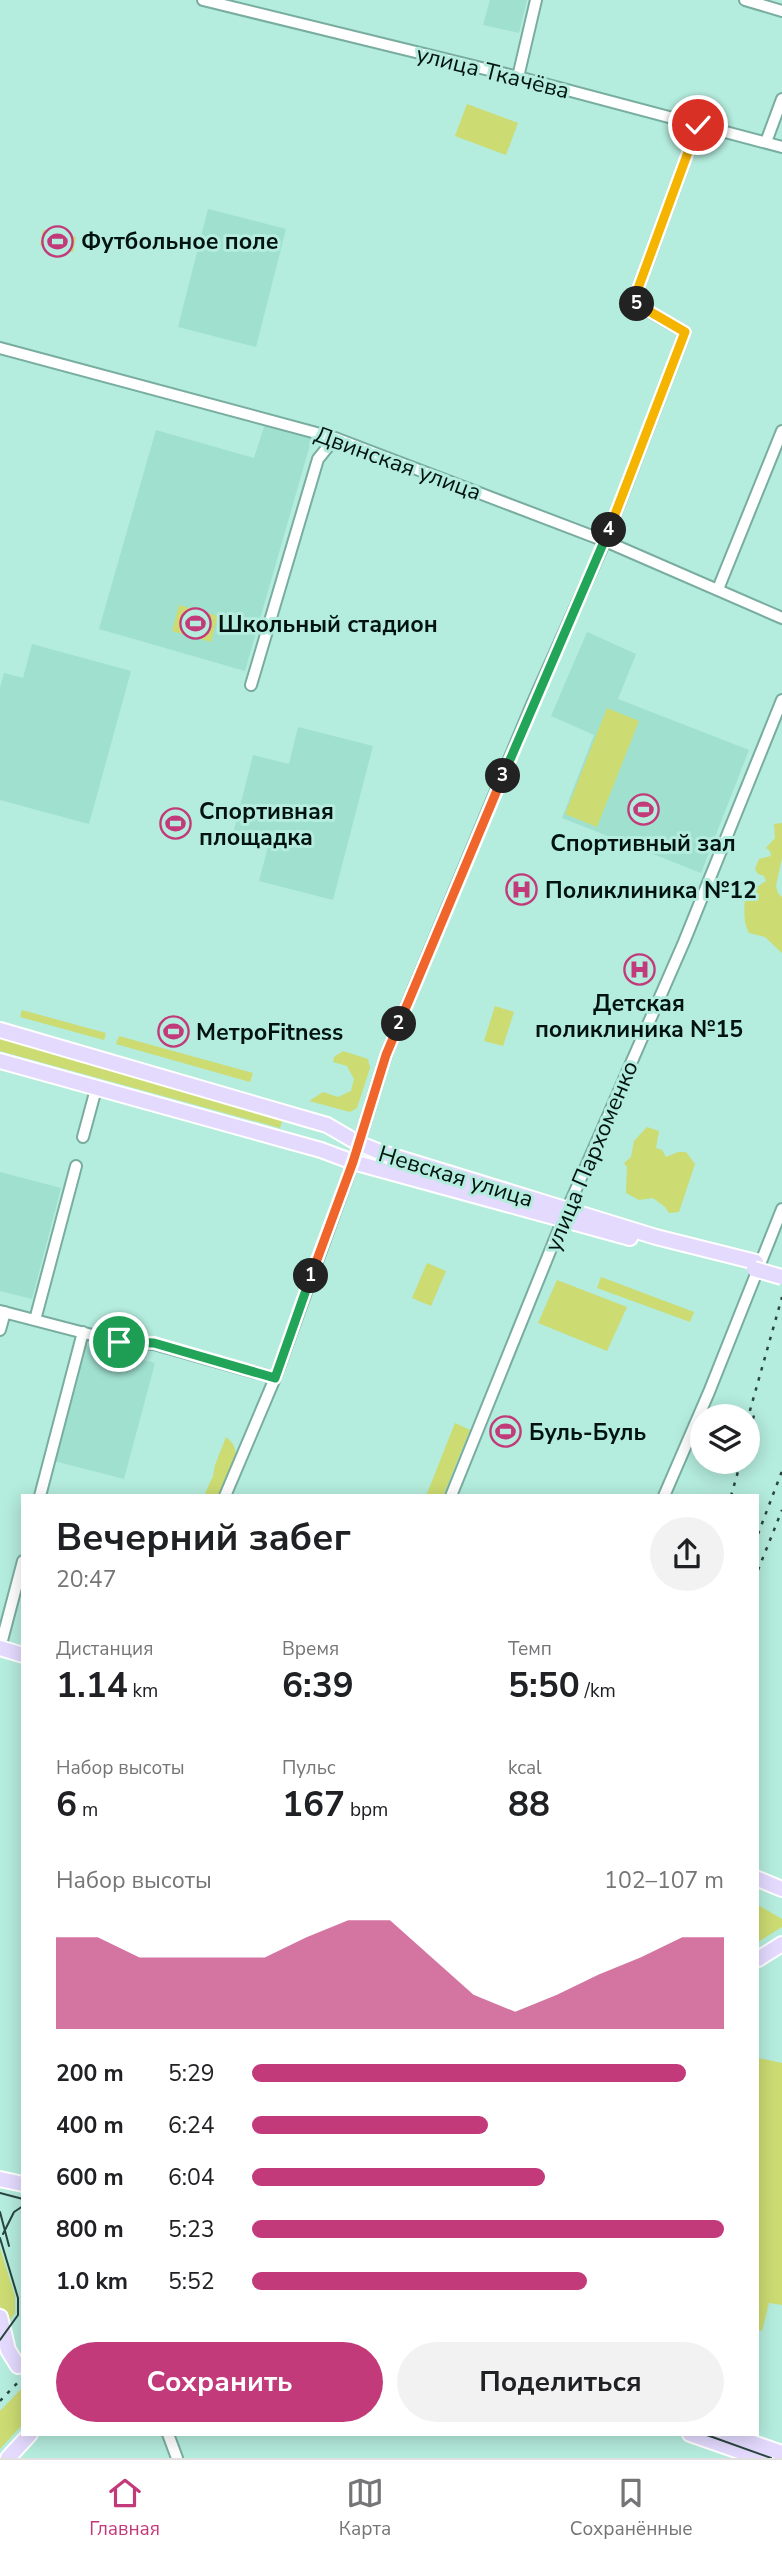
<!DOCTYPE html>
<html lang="ru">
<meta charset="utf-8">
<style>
:root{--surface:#fff;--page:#f2f2f2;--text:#202124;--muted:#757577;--line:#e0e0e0;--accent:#c23a79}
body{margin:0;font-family:"Nunito Sans",sans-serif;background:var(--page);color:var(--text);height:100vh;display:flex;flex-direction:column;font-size:26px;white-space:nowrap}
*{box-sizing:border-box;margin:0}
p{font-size:23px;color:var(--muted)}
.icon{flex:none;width:38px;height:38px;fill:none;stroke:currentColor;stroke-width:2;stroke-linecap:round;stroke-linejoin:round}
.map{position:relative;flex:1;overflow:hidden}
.panel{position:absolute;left:21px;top:1494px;width:738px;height:942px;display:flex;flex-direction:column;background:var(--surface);border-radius:0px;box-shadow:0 4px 18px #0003}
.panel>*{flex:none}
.fabs{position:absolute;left:690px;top:1404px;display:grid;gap:14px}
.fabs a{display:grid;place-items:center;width:70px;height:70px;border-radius:50%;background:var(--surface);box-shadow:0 4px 18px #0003;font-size:35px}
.pin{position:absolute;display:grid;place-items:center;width:60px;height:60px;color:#fff;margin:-30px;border:4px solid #fff;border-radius:50%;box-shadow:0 2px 7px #0007}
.km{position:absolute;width:35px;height:35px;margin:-18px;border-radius:50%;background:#222;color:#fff;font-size:19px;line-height:35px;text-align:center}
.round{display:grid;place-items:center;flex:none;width:74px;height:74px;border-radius:37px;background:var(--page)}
.summary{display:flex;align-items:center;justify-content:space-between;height:119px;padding:0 35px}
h1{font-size:38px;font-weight:700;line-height:52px}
.figures{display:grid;grid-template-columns:repeat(3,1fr);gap:10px;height:119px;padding:7px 35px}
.figures div{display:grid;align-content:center}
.figures b{font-size:35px;font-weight:700}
.figures small{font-size:19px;font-weight:400}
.figures p{font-size:19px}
.chart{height:196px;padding:14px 35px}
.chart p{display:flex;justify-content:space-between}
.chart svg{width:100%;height:126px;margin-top:7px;fill:var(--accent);opacity:.7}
.cta{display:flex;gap:14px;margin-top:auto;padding:14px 35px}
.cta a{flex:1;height:80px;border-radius:42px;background:var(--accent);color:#fff;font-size:28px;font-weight:700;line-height:80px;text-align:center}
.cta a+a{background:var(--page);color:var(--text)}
ul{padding:0 35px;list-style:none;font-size:23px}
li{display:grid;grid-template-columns:112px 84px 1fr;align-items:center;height:52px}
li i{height:18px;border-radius:9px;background:var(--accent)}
.tabs{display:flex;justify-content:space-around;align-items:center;height:98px;border-top:2px solid var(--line);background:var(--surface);font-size:19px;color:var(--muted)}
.tabs a{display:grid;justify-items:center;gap:4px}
.tabs .on{color:var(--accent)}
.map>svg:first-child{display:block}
.built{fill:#a0e0cf}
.green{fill:#ccdb72}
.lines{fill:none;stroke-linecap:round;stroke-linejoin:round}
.minor-casing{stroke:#78ad9f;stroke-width:14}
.major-casing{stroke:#fff;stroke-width:18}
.minor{stroke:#fff;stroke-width:10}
.major{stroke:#e3dafe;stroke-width:14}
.tram{stroke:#2a443e;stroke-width:2}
.rail{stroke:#2a443e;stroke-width:2.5;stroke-dasharray:3.5 7;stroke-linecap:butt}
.major-bridge-casing{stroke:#fff;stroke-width:18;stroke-linecap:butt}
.major-bridge{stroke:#e3dafe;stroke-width:14}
.split-1-casing{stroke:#fff;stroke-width:14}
.split-2-casing{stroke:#fff;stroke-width:14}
.split-3-casing{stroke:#fff;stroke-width:14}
.split-4-casing{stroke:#fff;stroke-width:14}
.split-5-casing{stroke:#fff;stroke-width:14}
.split-6-casing{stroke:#fff;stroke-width:14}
.split-1{stroke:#22a559;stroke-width:9}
.split-2{stroke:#f0652b;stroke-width:9}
.split-3{stroke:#f0652b;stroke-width:9}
.split-4{stroke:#22a559;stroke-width:9}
.split-5{stroke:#f5b400;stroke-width:9}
.split-6{stroke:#f5b400;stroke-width:9}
.labels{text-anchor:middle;stroke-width:6;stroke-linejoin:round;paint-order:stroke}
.street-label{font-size:23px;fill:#01130f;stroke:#b4ecdd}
.poi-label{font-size:23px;font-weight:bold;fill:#01130f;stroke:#b4ecdd;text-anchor:start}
</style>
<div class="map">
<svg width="782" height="2458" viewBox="0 0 782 2458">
<rect width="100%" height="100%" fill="#b4ecdd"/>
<!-- built -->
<path class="built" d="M 490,0 L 527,0 L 519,33 L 483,25 Z
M 208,209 L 286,229 L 256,347 L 178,327 Z
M 265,424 L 312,438 L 245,671 L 99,629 L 156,430 L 254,458 Z
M 587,632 L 636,654 L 618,699 L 749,750 L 701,873 L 562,818 L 594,735 L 551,716 Z
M 32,644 L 131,671 L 89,824 L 0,800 L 0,688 L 4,673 L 23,678 Z
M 298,727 L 373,746 L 333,900 L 259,881 L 270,839 L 234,830 L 253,755 L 289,764 Z
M 0,1172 L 61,1188 L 32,1299 L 0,1291 Z
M 85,1345 L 155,1363 L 124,1479 L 54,1461 Z"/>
<!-- green -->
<path class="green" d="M 467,104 L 518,123 L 506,155 L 455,136 Z
M 43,230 L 76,237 L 73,252 L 40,245 Z
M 179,605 L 218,616 L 211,642 L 172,631 Z
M 607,708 L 639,721 L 597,827 L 565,814 Z
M 782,823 L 782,858 L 776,886 L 778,893 L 782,897 L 782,953 L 765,937 L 749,933 C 742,920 745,908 745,895 L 766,881 L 764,876 L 758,874 L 755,869 L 759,859 L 771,856 L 770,851 L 766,848 L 775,838 L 774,824 Z
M 495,1006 L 514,1012 L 503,1046 L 484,1041 Z
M 22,1010 L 106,1033 L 104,1040 L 20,1017 Z
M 119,1036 L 253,1073 L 250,1082 L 116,1044 Z
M 0,1039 L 283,1118 L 280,1128 L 0,1051 Z
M 343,1051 L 368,1059 L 370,1068 L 357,1108 L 350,1112 L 309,1101 L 323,1092 L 338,1097 L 351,1091 L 354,1079 L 347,1066 L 333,1062 L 334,1057 Z
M 647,1127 L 659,1131 L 656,1148 L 662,1150 L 666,1157 L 678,1152 L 686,1152 L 695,1164 L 679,1212 L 669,1213 L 665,1207 L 653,1198 L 639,1200 L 626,1193 L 627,1167 L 624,1163 L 631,1157 L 634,1141 Z
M 427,1263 L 446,1271 L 431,1306 L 412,1298 Z
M 601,1277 L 694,1312 L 690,1322 L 597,1288 Z
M 557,1280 L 627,1307 L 607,1351 L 538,1323 Z
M 455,1423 L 470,1430 L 443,1496 L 426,1496 Z
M 226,1437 C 247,1452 229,1478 222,1496 L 204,1496 L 213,1476 L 215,1465 Z
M 758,1905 L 782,1919 L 782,1927 L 758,1942 Z
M 758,2058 L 782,2063 L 782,2305 L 769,2303 L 762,2331 L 758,2330 Z
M 0,2248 L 15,2296 L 15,2313 L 6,2325 L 0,2305 Z
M 23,2387 L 23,2424 L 0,2449 L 0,2411 Z"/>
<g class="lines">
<defs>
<path id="minor" d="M 203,0 L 518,77 L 782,147
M 745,0 L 782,11
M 518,77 L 536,0
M 766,142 L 782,99
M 0,348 L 335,438 L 605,541 L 782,618
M 718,589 L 782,431
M 251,685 L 318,459 L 335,438
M 83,1137 L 96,1089
M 0,1311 L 119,1342 L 154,1344 L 275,1378
M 35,1320 L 76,1166
M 0,1330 L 5,1312
M 40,1496 L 83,1332
M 225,1496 L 275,1378 L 353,1162 L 386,1055 L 533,702 L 605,541 L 685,332 L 633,302 L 698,125
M 451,1496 L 563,1219 L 684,942 L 782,700
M 664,1496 L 709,1392 L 782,1209
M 0,1648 L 23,1561
M 168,2434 L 177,2458"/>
<path id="major" d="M 0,1030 L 327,1125 L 358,1143 L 380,1152 L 656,1237 L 756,1262
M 0,1061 L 321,1150 L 353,1162 L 630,1238
M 0,1648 L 23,1655
M 758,1879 L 782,1889
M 758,1959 L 782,1944
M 0,2179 L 23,2184
M 0,2317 L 8,2350 L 18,2366
M 690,2434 L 759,2458
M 727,2434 L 782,2453
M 8,2458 L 30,2434"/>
</defs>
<!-- minor casing -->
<use href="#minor" class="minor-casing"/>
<!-- major casing -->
<use href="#major" class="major-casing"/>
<!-- minor -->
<use href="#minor" class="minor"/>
<!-- major -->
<use href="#major" class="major"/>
<!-- tram -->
<path class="tram" d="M 0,2193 L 23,2199
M 0,2212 L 9,2246
M 3,2234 L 14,2212 L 23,2206
M 0,2238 L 18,2298 L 18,2315 L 0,2340
M 704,2434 L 771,2458"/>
<!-- rail -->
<path class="rail" d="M 747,1421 L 782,1297
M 747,1439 L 755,1412
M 731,1496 L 741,1461
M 758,1534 L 782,1471
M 758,1570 L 782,1510
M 0,2401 L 23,2377"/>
<defs>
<path id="major-bridge" d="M 754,1269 L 782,1277"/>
</defs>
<!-- major-bridge casing -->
<use href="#major-bridge" class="major-bridge-casing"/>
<!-- major-bridge -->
<use href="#major-bridge" class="major-bridge"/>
</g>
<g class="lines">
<defs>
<path id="split-1" d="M 119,1342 L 154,1343 L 275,1378 L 311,1276"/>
<path id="split-2" d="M 311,1276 L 353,1162 L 386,1055 L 399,1024"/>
<path id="split-3" d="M 399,1024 L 503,776"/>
<path id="split-4" d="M 503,776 L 609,530"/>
<path id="split-5" d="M 609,530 L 685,332 L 637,304"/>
<path id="split-6" d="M 637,304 L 633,302 L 698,125"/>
</defs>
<!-- split-1 casing -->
<use href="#split-1" class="split-1-casing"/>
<!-- split-2 casing -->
<use href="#split-2" class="split-2-casing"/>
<!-- split-3 casing -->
<use href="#split-3" class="split-3-casing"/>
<!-- split-4 casing -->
<use href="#split-4" class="split-4-casing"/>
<!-- split-5 casing -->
<use href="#split-5" class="split-5-casing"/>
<!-- split-6 casing -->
<use href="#split-6" class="split-6-casing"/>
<!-- split-1 -->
<use href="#split-1" class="split-1"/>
<!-- split-2 -->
<use href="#split-2" class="split-2"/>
<!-- split-3 -->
<use href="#split-3" class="split-3"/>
<!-- split-4 -->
<use href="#split-4" class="split-4"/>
<!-- split-5 -->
<use href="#split-5" class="split-5"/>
<!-- split-6 -->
<use href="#split-6" class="split-6"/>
</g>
<!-- icons -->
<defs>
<symbol id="stadium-ring" viewBox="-11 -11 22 22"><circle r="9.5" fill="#b4ecdd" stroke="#c23a79" stroke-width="1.5"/><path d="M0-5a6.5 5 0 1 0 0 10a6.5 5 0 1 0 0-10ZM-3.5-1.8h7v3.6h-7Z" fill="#c23a79"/></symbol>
<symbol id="hospital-ring" viewBox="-11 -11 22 22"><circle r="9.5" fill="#b4ecdd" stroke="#c23a79" stroke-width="1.5"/><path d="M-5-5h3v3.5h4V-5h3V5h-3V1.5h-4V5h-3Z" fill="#c23a79"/></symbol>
</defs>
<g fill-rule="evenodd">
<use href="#stadium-ring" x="40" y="224" width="35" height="35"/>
<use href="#stadium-ring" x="178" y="606" width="35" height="35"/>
<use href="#stadium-ring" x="626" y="792" width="35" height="35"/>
<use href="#stadium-ring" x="158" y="806" width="35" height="35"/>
<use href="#hospital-ring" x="504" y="872" width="35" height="35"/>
<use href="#hospital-ring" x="622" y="952" width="35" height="35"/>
<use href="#stadium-ring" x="156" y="1014" width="35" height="35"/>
<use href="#stadium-ring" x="488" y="1414" width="35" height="35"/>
</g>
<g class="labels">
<!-- street labels -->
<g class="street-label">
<text transform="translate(493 72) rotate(14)" y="8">улица Ткачёва</text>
<text transform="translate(398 463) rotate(20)" y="8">Двинская улица</text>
<text transform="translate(591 1156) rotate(-67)" y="8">улица Пархоменко</text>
<text transform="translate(456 1176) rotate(17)" y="8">Невская улица</text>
</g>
<!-- poi labels -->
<g class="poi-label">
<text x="81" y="249">Футбольное поле</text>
<text x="218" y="632">Школьный стадион</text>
<text x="199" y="819">Спортивная<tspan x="199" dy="26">площадка</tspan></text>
<text x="643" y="851" text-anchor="middle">Спортивный зал</text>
<text x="545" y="898">Поликлиника №12</text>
<text x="639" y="1011" text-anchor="middle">Детская<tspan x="639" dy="26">поликлиника №15</tspan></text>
<text x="196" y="1040">МетроFitness</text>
<text x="529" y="1440">Буль-Буль</text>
</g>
</g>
</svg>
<div class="fabs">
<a><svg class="icon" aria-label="layers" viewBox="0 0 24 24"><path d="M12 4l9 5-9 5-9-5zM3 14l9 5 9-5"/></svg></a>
</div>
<div class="pin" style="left:119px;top:1342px;background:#1e9e55"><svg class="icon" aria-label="arrive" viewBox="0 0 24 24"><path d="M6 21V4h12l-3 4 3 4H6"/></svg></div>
<div class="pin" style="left:698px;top:125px;background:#d93025"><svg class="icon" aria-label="check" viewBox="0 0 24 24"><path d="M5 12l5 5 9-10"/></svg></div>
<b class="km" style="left:311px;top:1276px">1</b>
<b class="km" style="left:399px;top:1024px">2</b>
<b class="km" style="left:503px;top:776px">3</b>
<b class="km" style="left:609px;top:530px">4</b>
<b class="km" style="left:637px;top:304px">5</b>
<section class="panel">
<div class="summary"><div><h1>Вечерний забег</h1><p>20:47</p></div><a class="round"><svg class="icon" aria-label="share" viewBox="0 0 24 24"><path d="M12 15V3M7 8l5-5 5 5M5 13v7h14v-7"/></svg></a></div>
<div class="figures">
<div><p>Дистанция</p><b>1.14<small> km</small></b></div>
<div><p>Время</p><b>6:39</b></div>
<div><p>Темп</p><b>5:50<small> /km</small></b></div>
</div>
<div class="figures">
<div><p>Набор высоты</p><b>6<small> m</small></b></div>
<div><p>Пульс</p><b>167<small> bpm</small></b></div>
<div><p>kcal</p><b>88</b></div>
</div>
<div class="chart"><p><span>Набор высоты</span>102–107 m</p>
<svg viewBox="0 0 160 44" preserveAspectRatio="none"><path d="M0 44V12L10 12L20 19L30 19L40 19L50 19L60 12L70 6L80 6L90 19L100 32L110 38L120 32L130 25L140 19L150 12L160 12V44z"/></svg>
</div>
<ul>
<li><b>200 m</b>5:29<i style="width:92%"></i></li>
<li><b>400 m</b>6:24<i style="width:50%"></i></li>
<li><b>600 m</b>6:04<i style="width:62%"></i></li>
<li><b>800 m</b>5:23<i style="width:100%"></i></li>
<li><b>1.0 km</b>5:52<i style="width:71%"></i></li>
</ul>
<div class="cta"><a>Сохранить</a><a>Поделиться</a></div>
</section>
</div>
<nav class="tabs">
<a class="on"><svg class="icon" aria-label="home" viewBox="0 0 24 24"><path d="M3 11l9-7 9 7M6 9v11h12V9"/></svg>Главная</a>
<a><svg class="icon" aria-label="map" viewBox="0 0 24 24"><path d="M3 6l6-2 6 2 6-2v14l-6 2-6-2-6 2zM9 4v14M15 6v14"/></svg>Карта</a>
<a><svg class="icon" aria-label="saved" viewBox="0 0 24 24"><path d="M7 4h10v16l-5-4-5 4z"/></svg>Сохранённые</a>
</nav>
